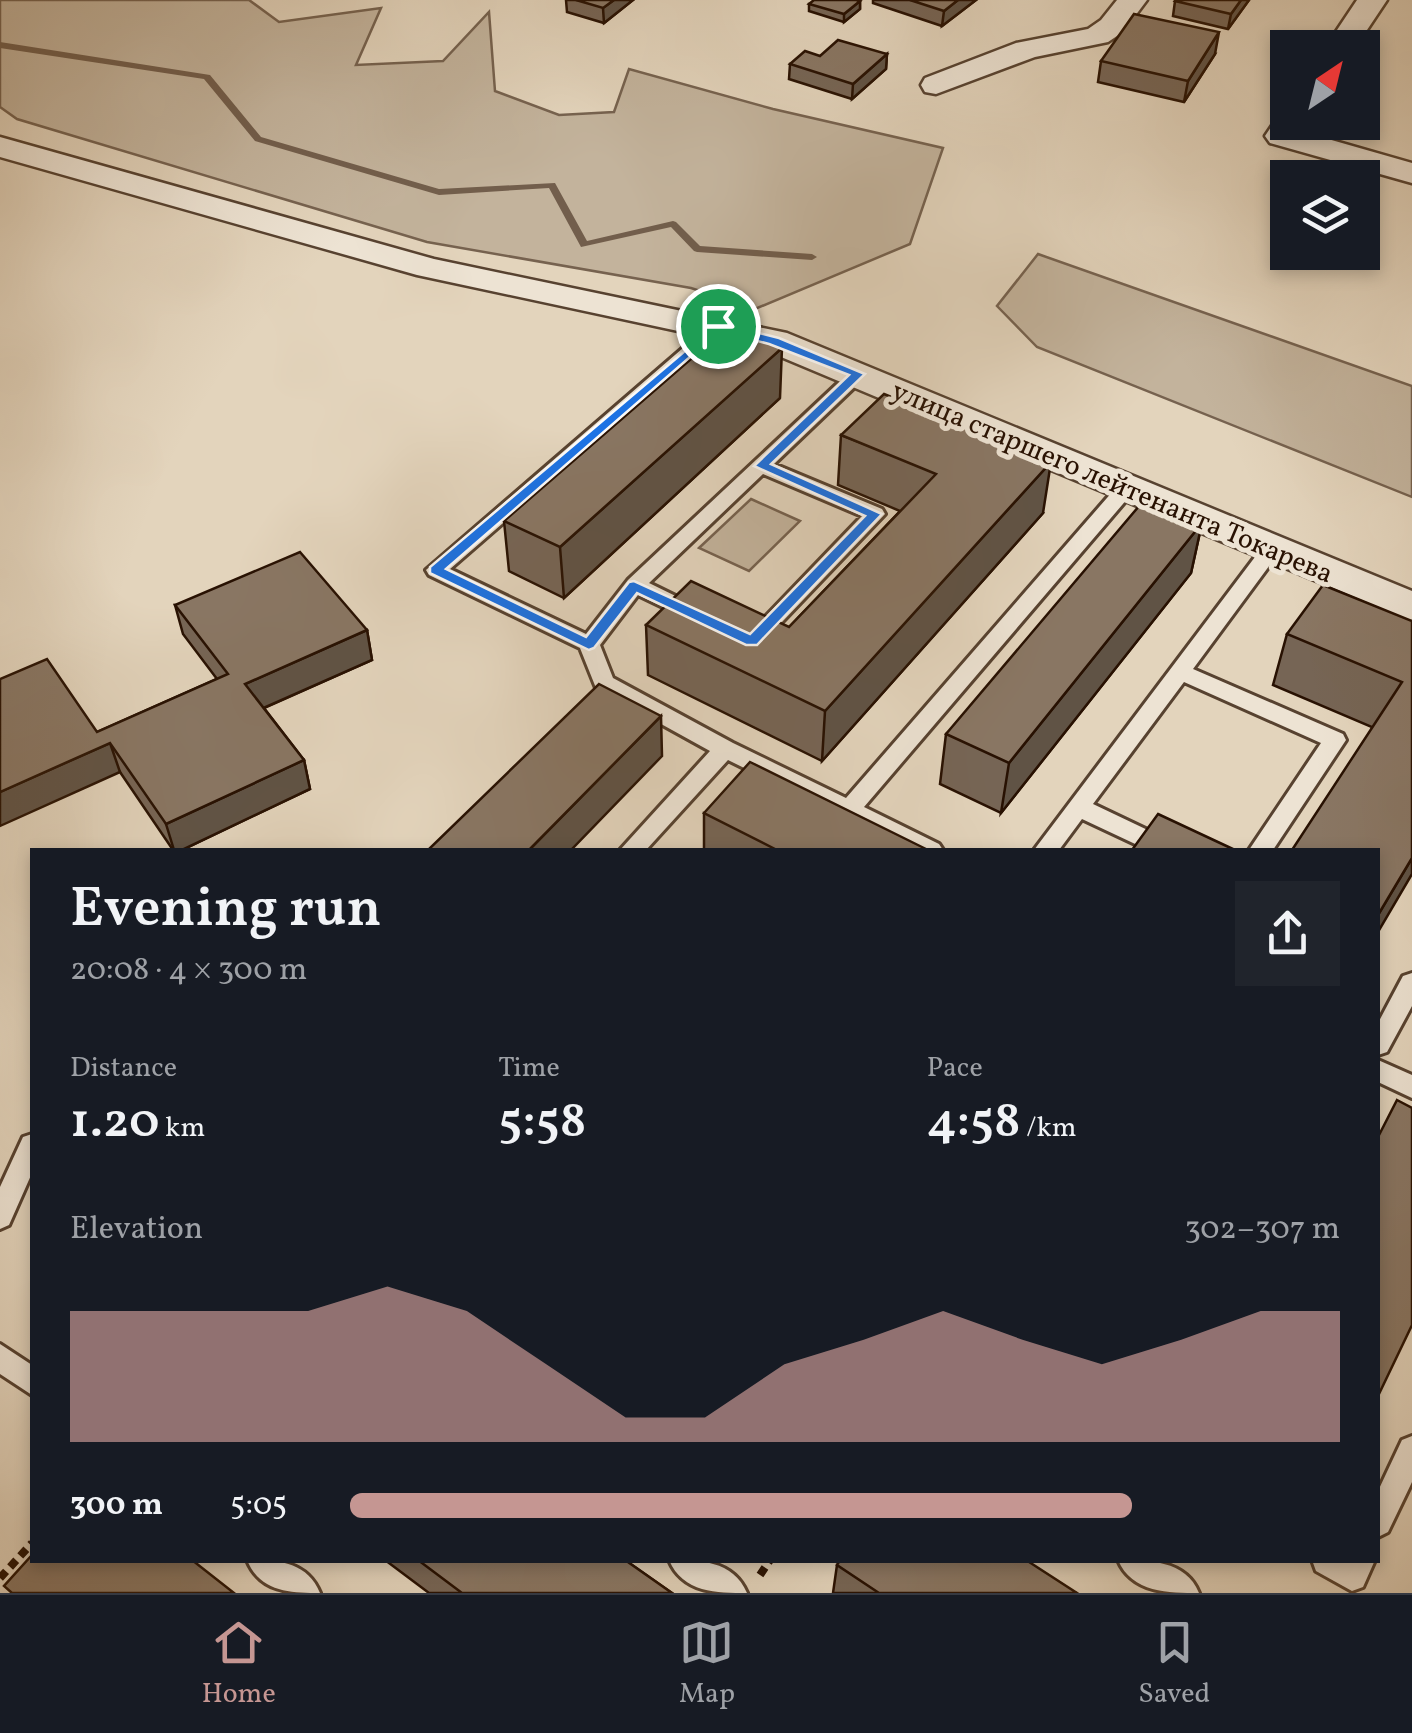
<!DOCTYPE html>
<meta charset="utf-8">
<style>
:root{--surface:#171b24;--page:#20242c;--text:#f1f3f6;--muted:#9ea1a6;--line:#363941;--accent:#c59692}
body{margin:0;font-family:Vollkorn,serif;background:var(--page);color:var(--text);height:100vh;display:flex;flex-direction:column;font-size:38px;white-space:nowrap}
*{box-sizing:border-box;margin:0}
p{font-size:32px;color:var(--muted)}
.icon{flex:none;width:55px;height:55px;fill:none;stroke:currentColor;stroke-width:2;stroke-linecap:round;stroke-linejoin:round}
.map{position:relative;flex:1;overflow:hidden}
.side{position:absolute;left:30px;top:848px;width:1350px;height:715px;display:flex;flex-direction:column;background:var(--surface);border-radius:0px;box-shadow:0 5px 15px #0003}
.side>*{flex:none}
.needle{width:65px;rotate:35deg}
.tools{position:absolute;left:1270px;top:30px;display:grid;gap:20px}
.tools a{display:grid;place-items:center;width:110px;height:110px;border-radius:0px;background:var(--surface);box-shadow:0 5px 15px #0003;font-size:50px}
.pin{position:absolute;display:grid;place-items:center;width:85px;height:85px;color:#fff;margin:-42px;border:5px solid #fff;border-radius:50%;box-shadow:0 2px 10px #0007}
.round{display:grid;place-items:center;flex:none;width:105px;height:105px;border-radius:0px;background:var(--page)}
.headline{display:flex;align-items:center;justify-content:space-between;height:170px;padding:0 40px}
h1{font-size:55px;font-weight:600;line-height:75px}
.stats{display:grid;grid-template-columns:repeat(3,1fr);gap:15px;height:170px;padding:10px 40px}
.stats div{display:grid;align-content:center}
.stats b{font-size:50px;font-weight:600}
.stats small{font-size:28px;font-weight:400}
.stats p{font-size:28px}
.chart{height:280px;padding:20px 40px}
.chart p{display:flex;justify-content:space-between}
.chart svg{width:100%;height:180px;margin-top:10px;fill:var(--accent);opacity:.7}
ul{padding:0 40px;list-style:none;font-size:32px}
li{display:grid;grid-template-columns:160px 120px 1fr;align-items:center;height:75px}
li i{height:25px;border-radius:12px;background:var(--accent)}
.tab-bar{display:flex;justify-content:space-around;align-items:center;height:140px;border-top:2px solid var(--line);background:var(--surface);font-size:28px;color:var(--muted)}
.tab-bar a{display:grid;justify-items:center;gap:5px}
.tab-bar .active{color:var(--accent)}
.map>svg:first-child{display:block}
.green{fill:#c3b39c;stroke:#76624f;stroke-width:2.5}
.lines{fill:none;stroke-linecap:round;stroke-linejoin:round}
.stream{fill:#725e4c;fill-rule:evenodd}
.service-casing{stroke:#574230;stroke-width:6}
.minor-casing{stroke:#574230;stroke-width:5}
.path{stroke:#281102;stroke-width:8;stroke-dasharray:9 6;stroke-linecap:butt}
.service{fill:#ede3d3;fill-rule:evenodd}
.minor{fill:#ede3d3;fill-rule:evenodd}
.wall{fill:#766555;stroke:#281102;stroke-width:2.5}
.shaded-wall{fill:#605345;stroke:#281102;stroke-width:2.5}
.building{fill:#897663;stroke:#281102;stroke-width:2.5}
.route{fill:#1a73e8;stroke:#fff;stroke-width:2.5;fill-rule:evenodd}
.labels{text-anchor:middle;stroke-width:10;stroke-linejoin:round;paint-order:stroke}
.street-label{font-size:28px;fill:#281102;stroke:#ede3d3}
</style>
<div class="map">
<svg width="1412" height="1593" viewBox="0 0 1412 1593">
<rect width="100%" height="100%" fill="#e3d4bc"/>
<filter id="stains"><feTurbulence type="fractalNoise" baseFrequency=".002" numOctaves="4"/><feColorMatrix values="0 0 0 0 .2 0 0 0 0 .09 0 0 0 0 .02 0 0 0 .5 -.17"/></filter>
<radialGradient id="worn" r=".72"><stop offset=".6" stop-color="#630" stop-opacity="0"/><stop offset="1" stop-color="#630" stop-opacity=".3"/></radialGradient>
<!-- green -->
<path class="green" d="M 0,0 L 249,0 L 279,22 L 381,8 L 356,65 L 443,61 L 489,12 L 495,91 L 559,115 L 614,112 L 629,69 L 773,109 L 943,148 L 910,244 L 755,309 L 691,288 L 427,242 L 17,119 L 0,107 Z
M 1038,254 L 1412,386 L 1412,497 L 1037,347 L 997,306 Z
M 751,499 L 800,521 L 749,571 L 699,548 Z"/>
<g class="lines">
<!-- stream -->
<path class="stream" d="M 0,42 L 210,75 L 261,137 L 439,189 L 555,183 L 587,241 L 673,221 L 676,222 L 700,246 L 812,254 L 817,257 L 812,260 L 697,252 L 694,251 L 671,227 L 581,247 L 549,188 L 439,195 L 255,141 L 204,79 L 0,48 Z"/>
<defs>
<path id="service" d="M 718,322 L 724,323 L 724,331 L 450,569 L 586,634 L 628,580 L 852,370 L 864,370 L 864,378 L 774,464 L 882,509 L 885,514 L 761,644 L 747,644 L 744,639 L 862,516 L 763,474 L 649,583 L 702,609 L 705,614 L 702,619 L 688,619 L 638,595 L 600,645 L 613,678 L 733,743 L 846,798 L 1120,483 L 1134,483 L 1137,487 L 1134,491 L 864,807 L 939,844 L 943,850 L 910,850 L 728,760 L 646,850 L 620,850 L 710,751 L 596,688 L 580,648 L 429,575 L 426,570 L 712,323 Z
M 1262,555 L 1272,562 L 1193,669 L 1343,734 L 1346,740 L 1273,850 L 1249,850 L 1321,743 L 1184,682 L 1093,804 L 1177,844 L 1181,850 L 1148,850 L 1082,819 L 1059,850 L 1034,850 L 1255,557 Z
M 1412,973 L 1412,1006 L 1387,1052 L 1378,1055 L 1378,1023 L 1403,976 Z
M 1378,1060 L 1412,1075 L 1412,1098 L 1378,1082 Z
M 32,1134 L 32,1173 L 9,1225 L 0,1229 L 0,1187 L 23,1137 Z
M 0,1344 L 32,1365 L 32,1395 L 0,1374 Z
M 1412,1436 L 1412,1482 L 1388,1532 L 1378,1537 L 1378,1491 L 1402,1440 Z
M 247,1560 C 277,1560 307,1561 320,1593 C 290,1593 260,1592 247,1560 Z
M 669,1560 C 699,1560 733,1560 747,1593 C 717,1593 683,1593 669,1560 Z
M 1118,1560 C 1148,1560 1186,1560 1199,1593 C 1169,1593 1132,1593 1118,1560 Z
M 1312,1560 L 1375,1560 L 1363,1587 L 1352,1591 L 1316,1571 Z"/>
<path id="minor" d="M 1117,0 L 1147,0 L 1123,32 L 1108,42 L 1035,57 L 936,94 L 925,92 L 921,85 L 925,78 L 1016,43 L 1088,29 L 1101,20 Z
M 1357,0 L 1387,0 L 1355,48 L 1325,48 Z
M 1288,113 L 1288,122 L 1306,122 L 1300,131 L 1412,163 L 1412,183 L 1270,143 L 1265,136 L 1279,115 Z
M 0,137 L 434,259 L 787,333 L 1412,591 L 1412,621 L 762,349 L 417,275 L 0,157 Z"/>
</defs>
<!-- service casing -->
<use href="#service" class="service-casing"/>
<!-- minor casing -->
<use href="#minor" class="minor-casing"/>
<!-- path -->
<path class="path" d="M 760,1575 L 770,1560
M 0,1578 L 32,1543"/>
<!-- service -->
<use href="#service" class="service"/>
<!-- minor -->
<use href="#minor" class="minor"/>
</g>
<!-- wall -->
<path class="wall" d="M 566,0 L 633,0 L 604,23 L 567,12 Z
M 873,0 L 976,0 L 942,26 L 873,3 Z
M 1249,0 L 1228,29 L 1173,16 L 1175,1 Z
M 860,1 L 860,9 L 844,22 L 809,11 L 809,4 Z
M 887,54 L 886,69 L 852,99 L 789,79 L 790,64 Z
M 1215,54 L 1184,102 L 1098,82 L 1101,61 Z
M 780,398 L 564,598 L 509,571 L 504,521 Z
M 841,435 L 1043,513 L 822,761 L 648,675 L 646,625 L 789,627 L 900,511 L 838,485 Z
M 1202,523 L 1191,573 L 1001,813 L 940,784 L 946,734 Z
M 175,605 L 367,630 L 372,660 L 264,708 L 304,760 L 310,789 L 182,850 L 173,850 L 120,772 L 97,732 L 217,679 L 183,634 Z
M 1412,621 L 1378,932 L 1372,727 L 1273,685 L 1287,634 Z
M 704,813 L 928,850 L 704,850 Z
M 385,1560 L 625,1560 L 672,1593 L 429,1593 Z
M 837,1565 L 1077,1593 L 833,1593 Z"/>
<!-- shaded-wall -->
<path class="shaded-wall" d="M 614,0 L 633,0 L 604,23 L 603,8 Z
M 958,0 L 976,0 L 942,26 L 944,11 Z
M 1241,0 L 1249,0 L 1228,29 L 1231,14 Z
M 860,1 L 860,9 L 844,22 L 844,14 Z
M 1219,32 L 1215,54 L 1184,102 L 1188,81 Z
M 887,54 L 886,69 L 852,99 L 853,84 Z
M 782,348 L 780,398 L 564,598 L 560,547 Z
M 1051,462 L 1043,513 L 822,761 L 825,711 Z
M 1202,523 L 1191,573 L 1001,813 L 1009,763 Z
M 367,630 L 372,660 L 252,713 L 245,684 Z
M 661,716 L 662,756 L 571,850 L 529,850 Z
M 110,743 L 120,772 L 0,826 L 0,792 Z
M 304,760 L 310,789 L 182,850 L 174,850 L 166,824 Z
M 1412,858 L 1412,874 L 1378,932 L 1378,915 Z"/>
<!-- building -->
<path class="building" d="M 576,0 L 614,0 L 603,8 Z
M 814,0 L 856,0 L 860,1 L 844,14 L 809,4 Z
M 910,0 L 958,0 L 944,11 Z
M 1176,0 L 1241,0 L 1231,14 L 1175,1 Z
M 1134,14 L 1219,32 L 1188,81 L 1101,61 Z
M 838,40 L 887,54 L 853,84 L 790,64 L 805,51 L 820,56 Z
M 729,326 L 782,348 L 560,547 L 504,521 Z
M 884,394 L 1051,462 L 825,711 L 646,625 L 691,581 L 789,627 L 936,474 L 841,435 Z
M 1145,499 L 1202,523 L 1009,763 L 946,734 Z
M 300,552 L 367,630 L 245,684 L 304,760 L 166,824 L 110,743 L 0,792 L 0,679 L 47,659 L 97,732 L 228,674 L 175,605 Z
M 1323,585 L 1412,621 L 1412,858 L 1378,915 L 1378,850 L 1292,850 L 1402,682 L 1287,634 Z
M 599,684 L 661,716 L 529,850 L 428,850 Z
M 750,762 L 928,850 L 777,850 L 704,813 Z
M 1158,814 L 1235,850 L 1132,850 Z
M 1397,1100 L 1412,1108 L 1412,1325 L 1378,1396 L 1378,1137 Z
M 32,1555 L 32,1560 L 192,1560 L 234,1593 L 12,1593 L 4,1586 Z
M 418,1560 L 625,1560 L 672,1593 L 462,1593 Z
M 840,1560 L 1026,1560 L 1077,1593 L 879,1593 L 837,1565 Z"/>
<!-- route -->
<path class="route" d="M 718,323 L 779,338 L 865,374 L 771,464 L 882,514 L 757,645 L 746,645 L 637,593 L 594,648 L 589,650 L 430,573 L 430,567 ZM 720,331 L 769,344 L 849,375 L 754,466 L 865,516 L 750,634 L 634,581 L 629,582 L 586,637 L 446,569 Z"/>
<g class="labels">
<!-- street labels -->
<g class="street-label">
<text transform="translate(1113 481) rotate(23)" y="10">улица старшего лейтенанта Токарева</text>
</g>
</g>
<rect width="100%" height="100%" filter="url(#stains)"/>
<rect width="100%" height="100%" fill="url(#worn)"/>
</svg>
<div class="tools">
<a><svg class="needle" viewBox="-14 -14 28 28"><path d="M0-13l5 13h-10z" fill="#e53935"/><path d="M0 13l5-13h-10z" fill="#9ea1a6"/></svg></a>
<a><svg class="icon" aria-label="layers" viewBox="0 0 24 24"><path d="M12 4l9 5-9 5-9-5zM3 14l9 5 9-5"/></svg></a>
</div>
<div class="pin" style="left:718px;top:326px;background:#1e9e55"><svg class="icon" aria-label="arrive" viewBox="0 0 24 24"><path d="M6 21V4h12l-3 4 3 4H6"/></svg></div>
<section class="side">
<div class="headline"><div><h1>Evening run</h1><p>20:08 · 4 × 300 m</p></div><a class="round"><svg class="icon" aria-label="share" viewBox="0 0 24 24"><path d="M12 15V3M7 8l5-5 5 5M5 13v7h14v-7"/></svg></a></div>
<div class="stats">
<div><p>Distance</p><b>1.20<small> km</small></b></div>
<div><p>Time</p><b>5:58</b></div>
<div><p>Pace</p><b>4:58<small> /km</small></b></div>
</div>
<div class="chart"><p><span>Elevation</span>302–307 m</p>
<svg viewBox="0 0 160 44" preserveAspectRatio="none"><path d="M0 44V12L10 12L20 12L30 12L40 6L50 12L60 25L70 38L80 38L90 25L100 19L110 12L120 19L130 25L140 19L150 12L160 12V44z"/></svg>
</div>
<ul>
<li><b>300 m</b>5:05<i style="width:79%"></i></li>
</ul>
</section>
</div>
<nav class="tab-bar">
<a class="active"><svg class="icon" aria-label="home" viewBox="0 0 24 24"><path d="M3 11l9-7 9 7M6 9v11h12V9"/></svg>Home</a>
<a><svg class="icon" aria-label="map" viewBox="0 0 24 24"><path d="M3 6l6-2 6 2 6-2v14l-6 2-6-2-6 2zM9 4v14M15 6v14"/></svg>Map</a>
<a><svg class="icon" aria-label="saved" viewBox="0 0 24 24"><path d="M7 4h10v16l-5-4-5 4z"/></svg>Saved</a>
</nav>
